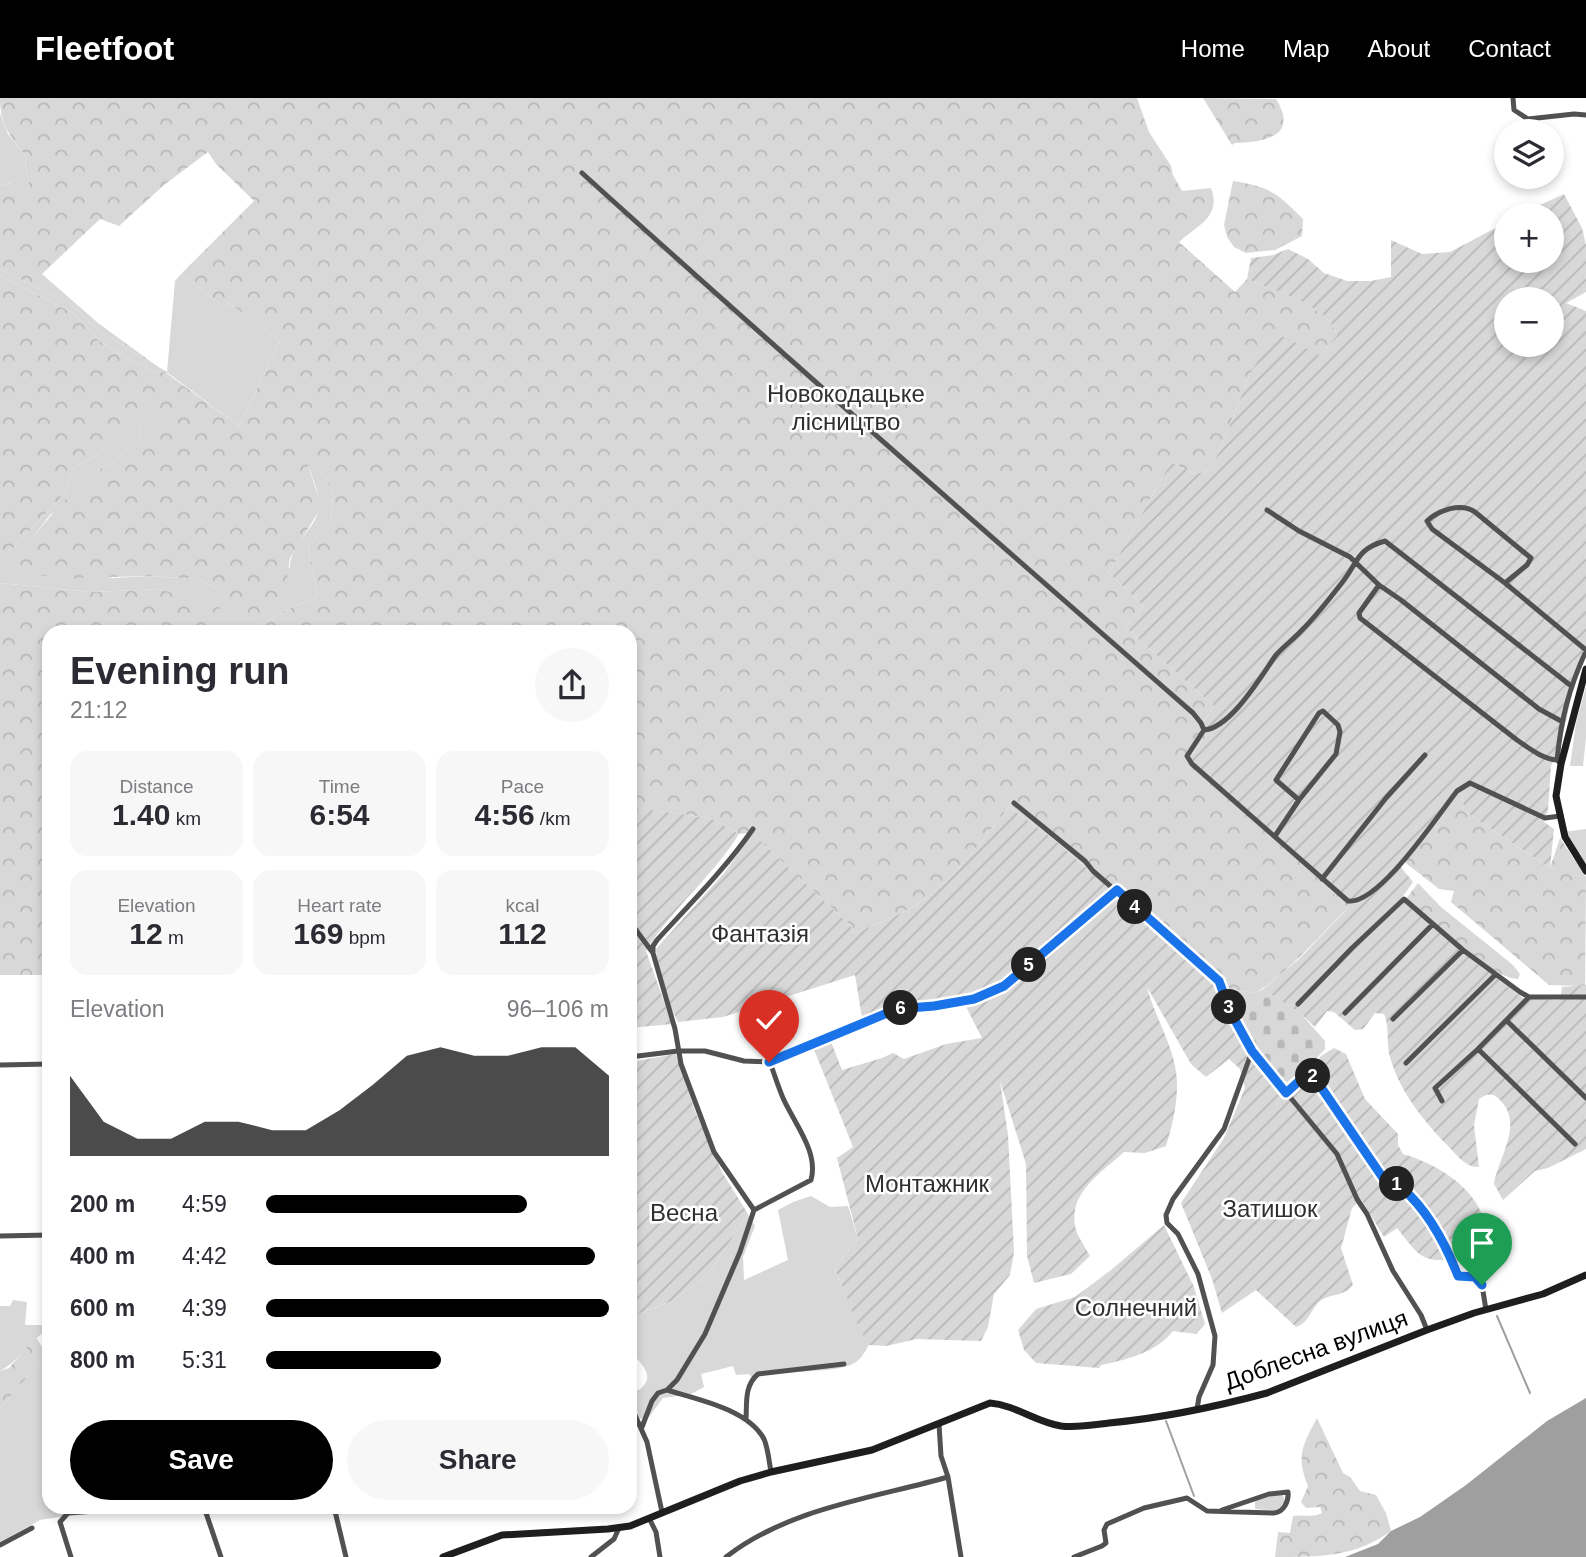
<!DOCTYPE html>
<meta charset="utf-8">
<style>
:root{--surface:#fff;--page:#f7f7f7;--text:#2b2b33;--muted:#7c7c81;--accent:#000}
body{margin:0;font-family:Helvetica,sans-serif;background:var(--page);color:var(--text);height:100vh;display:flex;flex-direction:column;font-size:26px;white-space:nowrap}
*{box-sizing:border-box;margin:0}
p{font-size:23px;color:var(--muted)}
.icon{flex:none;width:38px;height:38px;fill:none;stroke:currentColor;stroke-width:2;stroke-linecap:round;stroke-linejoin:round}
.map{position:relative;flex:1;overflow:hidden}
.panel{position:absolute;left:42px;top:527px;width:595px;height:889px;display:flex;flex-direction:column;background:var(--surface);border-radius:21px;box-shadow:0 4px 10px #0003}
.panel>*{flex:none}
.controls{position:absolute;left:1494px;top:21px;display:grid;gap:14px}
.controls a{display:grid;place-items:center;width:70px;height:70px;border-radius:50%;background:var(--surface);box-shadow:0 4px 10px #0003;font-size:35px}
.pin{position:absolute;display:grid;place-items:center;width:60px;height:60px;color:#fff;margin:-72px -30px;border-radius:50% 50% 50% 0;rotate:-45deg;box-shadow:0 0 7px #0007}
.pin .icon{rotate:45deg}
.km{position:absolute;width:35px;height:35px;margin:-18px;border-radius:50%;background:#222;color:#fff;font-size:19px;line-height:35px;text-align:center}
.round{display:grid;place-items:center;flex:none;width:74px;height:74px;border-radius:37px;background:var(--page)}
.headline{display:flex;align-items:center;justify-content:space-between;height:119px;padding:0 28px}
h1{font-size:38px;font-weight:700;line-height:52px}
.stats{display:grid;grid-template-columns:repeat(3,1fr);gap:10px;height:119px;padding:7px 28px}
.stats div{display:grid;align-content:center;border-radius:18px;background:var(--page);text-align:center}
.stats b{font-size:30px;font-weight:700}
.stats small{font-size:19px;font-weight:400}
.stats p{font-size:19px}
.chart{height:196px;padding:14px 28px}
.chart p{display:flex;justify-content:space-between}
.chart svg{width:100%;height:126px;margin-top:7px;fill:var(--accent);opacity:.7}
.cta{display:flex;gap:14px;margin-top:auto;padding:14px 28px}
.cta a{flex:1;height:80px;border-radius:42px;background:var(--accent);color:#fff;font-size:28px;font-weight:700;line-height:80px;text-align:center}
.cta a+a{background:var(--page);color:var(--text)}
ul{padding:0 28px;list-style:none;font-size:23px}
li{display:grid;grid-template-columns:112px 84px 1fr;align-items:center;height:52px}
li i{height:18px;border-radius:9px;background:var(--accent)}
header{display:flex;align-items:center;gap:42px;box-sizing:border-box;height:98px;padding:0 35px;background:var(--accent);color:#fff}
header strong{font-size:33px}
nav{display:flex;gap:38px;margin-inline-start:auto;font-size:24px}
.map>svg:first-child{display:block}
.green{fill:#d8d8d8}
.forest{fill:url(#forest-crowns);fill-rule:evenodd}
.cemetery{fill:url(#cemetery-stones)}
.garden{fill:url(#garden-furrows);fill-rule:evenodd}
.water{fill:#9f9f9f}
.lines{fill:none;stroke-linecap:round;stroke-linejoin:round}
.stream{stroke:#9f9f9f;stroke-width:2}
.street{stroke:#515151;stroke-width:5}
.secondary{stroke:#1e1e1e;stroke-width:7}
.route-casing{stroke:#fff;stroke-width:14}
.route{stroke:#1a73e8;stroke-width:9}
.labels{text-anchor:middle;stroke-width:5;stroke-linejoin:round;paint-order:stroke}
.park-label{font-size:24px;fill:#2f2f2f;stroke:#fff}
.street-label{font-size:24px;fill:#000;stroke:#fff}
</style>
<header>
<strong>Fleetfoot</strong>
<nav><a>Home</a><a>Map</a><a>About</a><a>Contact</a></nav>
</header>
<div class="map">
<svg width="1586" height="1459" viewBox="0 0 1586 1459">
<defs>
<pattern id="forest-crowns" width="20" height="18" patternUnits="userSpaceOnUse" patternTransform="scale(1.75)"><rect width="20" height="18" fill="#d8d8d8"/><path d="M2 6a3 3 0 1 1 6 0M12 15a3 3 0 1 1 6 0" fill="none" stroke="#b8b8b8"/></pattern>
<pattern id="cemetery-stones" width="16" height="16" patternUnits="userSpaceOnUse" patternTransform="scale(1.75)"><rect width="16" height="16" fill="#d8d8d8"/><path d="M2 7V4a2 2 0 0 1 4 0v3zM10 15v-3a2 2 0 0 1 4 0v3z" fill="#b8b8b8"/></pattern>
<pattern id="garden-furrows" width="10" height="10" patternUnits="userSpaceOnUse" patternTransform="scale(1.75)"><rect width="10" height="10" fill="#d8d8d8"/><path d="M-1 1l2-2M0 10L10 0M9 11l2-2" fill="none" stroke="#b8b8b8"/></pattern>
</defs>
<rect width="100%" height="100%" fill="#fff"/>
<!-- green -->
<path class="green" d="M 0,15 L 8,36 L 26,58 C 24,73 28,75 29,89 L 19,94 L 12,84 L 0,88 Z
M 0,171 L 70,206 L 102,235 L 167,274 L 175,183 L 181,176 L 224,209 L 228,204 L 280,243 L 239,328 L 168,275 L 158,275 L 126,260 L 99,243 L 73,215 L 0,178 Z
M 144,313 L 158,319 L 153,329 L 141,326 L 140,340 L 114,365 L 103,368 L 75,399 L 50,417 L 15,463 L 113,480 L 151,478 L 197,481 L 217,490 L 227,503 L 290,469 C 290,446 316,431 319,410 C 320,396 312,379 308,366 L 324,376 L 333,397 L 331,421 L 308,450 L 318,499 L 292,509 L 255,530 L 224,527 L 220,510 L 160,491 L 91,494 L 0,485 L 0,464 L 65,395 L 73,370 L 95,358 L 120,332 Z
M 1586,589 L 1586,639 L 1583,668 L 1570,668 L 1576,625 Z
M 1586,731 L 1586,769 L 1564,734 Z
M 811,1098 L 830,1109 L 848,1108 L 858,1141 L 834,1170 L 869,1247 C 865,1253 862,1260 856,1264 C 838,1277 778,1271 752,1280 L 749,1276 L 736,1277 L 733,1268 L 701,1276 L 704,1289 L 691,1296 L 663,1300 L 649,1319 L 638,1321 L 630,1304 L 630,1291 L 639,1292 C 660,1275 635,1265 630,1248 C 627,1240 630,1227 630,1219 L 672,1203 L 708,1177 L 748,1116 L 755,1128 L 743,1159 L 744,1182 L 788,1162 L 778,1112 L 793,1104 Z
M 13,1202 L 27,1204 L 25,1227 L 46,1227 L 49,1216 L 49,1230 C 30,1243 19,1263 0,1273 L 0,1208 L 10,1208 Z
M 49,1253 L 49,1409 L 125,1409 L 40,1422 L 0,1444 L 0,1311 Z
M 1282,1396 C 1287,1402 1283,1408 1278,1413 L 1255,1411 L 1255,1401 Z"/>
<!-- forest -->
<path class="forest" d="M 0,0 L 1137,0 L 1149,34 L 1171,68 L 1173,77 L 1182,93 L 1211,90 C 1222,119 1196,128 1179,144 L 1235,194 L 1247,181 C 1274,193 1328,206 1337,237 L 1321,258 L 1249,278 L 1220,352 L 1209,373 L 1194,376 L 1171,364 L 1109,475 L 1143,508 L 1125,529 L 1214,608 L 1203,625 L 1206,639 L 1193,655 L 1348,810 C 1317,839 1291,873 1255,895 L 1231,891 L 1226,894 L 1056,743 L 1009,709 C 984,739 961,773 930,797 C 908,815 879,825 853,835 L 851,828 L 752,735 L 739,736 L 710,720 L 636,710 L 630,706 L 630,534 L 49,534 L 49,877 L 0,877 L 0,485 L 91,494 L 160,491 L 221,510 L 225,527 L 255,530 L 292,509 L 318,499 L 308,450 L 331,421 L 333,397 L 324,376 L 308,367 L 319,401 L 319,413 L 290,460 L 285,495 L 270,511 L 253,521 L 227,517 L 227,503 L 217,490 L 197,481 L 151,478 L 70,480 L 34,477 L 14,462 L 64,402 L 75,399 L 103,368 L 114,365 L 140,340 L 141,325 L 153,329 L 157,319 L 144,313 L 139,321 L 120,332 L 95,358 L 73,370 L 65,395 L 0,464 L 0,178 L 73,215 L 99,243 L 126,260 L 158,275 L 166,274 L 102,235 L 70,206 L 0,171 L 0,88 L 13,84 L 19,93 L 29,89 C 28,75 24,73 26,58 C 10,38 0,27 0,0 ZM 208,54 L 216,66 L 254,103 L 181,176 L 224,209 L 228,204 L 280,243 L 239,328 L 98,225 L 42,176 L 100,121 L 119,128 L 164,87 Z
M 1203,0 L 1276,1 C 1299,38 1265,44 1235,45 L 1232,47 Z
M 1233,83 C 1271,89 1277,95 1303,121 L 1302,138 L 1275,152 L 1246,155 L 1234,149 L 1227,139 L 1224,127 Z
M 1454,692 L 1462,696 L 1464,713 L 1550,770 L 1560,740 L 1586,779 L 1585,888 L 1549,887 L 1451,804 L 1454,793 L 1439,791 L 1402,762 Z
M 1418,785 L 1441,809 L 1513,867 L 1520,876 L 1518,881 C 1492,881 1428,820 1406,801 Z
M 36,1239 L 42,1249 L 49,1253 L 0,1311 L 0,1273 L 9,1270 Z
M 1317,1320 L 1343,1375 L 1350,1379 L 1360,1393 L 1376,1397 L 1386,1415 L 1391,1433 C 1356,1459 1319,1459 1275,1459 L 1278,1434 L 1290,1435 L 1293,1418 C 1302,1416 1313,1420 1322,1415 L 1320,1409 L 1306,1410 L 1301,1404 L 1308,1388 C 1296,1358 1302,1348 1317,1320 Z"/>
<!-- cemetery -->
<path class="cemetery" d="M 1231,891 L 1254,895 L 1263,891 L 1301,916 L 1325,943 L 1325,951 L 1291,988 C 1260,966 1238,929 1226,894 Z"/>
<!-- garden -->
<path class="garden" d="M 1564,96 L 1582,130 L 1586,147 L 1586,194 L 1566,205 L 1586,213 L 1586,557 L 1573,591 L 1560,650 L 1551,668 L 1548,712 L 1544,724 L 1554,731 L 1550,770 L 1464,713 L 1462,696 L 1455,692 L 1399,767 L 1413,784 L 1401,801 L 1467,857 L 1523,900 L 1560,902 L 1562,889 L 1586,887 L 1586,1051 L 1548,1070 L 1535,1073 L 1503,1102 L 1494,1086 C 1498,1060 1525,1025 1499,1001 C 1492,994 1486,996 1479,1001 L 1474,1027 L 1479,1069 C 1463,1069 1456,1055 1445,1045 C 1422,1021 1399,992 1390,959 C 1386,945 1390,929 1384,916 L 1375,915 L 1363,931 L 1355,932 L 1334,914 L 1327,913 L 1315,929 L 1301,916 L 1263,891 L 1300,860 L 1348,810 L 1277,739 L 1186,664 L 1206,639 L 1203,625 L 1214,608 L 1125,529 L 1143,508 L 1109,475 L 1171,364 L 1194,376 L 1209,373 L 1220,352 L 1249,278 L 1274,234 L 1321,258 L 1337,237 C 1328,206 1273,193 1247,181 L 1251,160 L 1273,157 L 1288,151 L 1308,161 L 1324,175 L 1347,183 L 1371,183 L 1391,179 L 1391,142 L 1422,156 L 1450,154 L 1507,124 L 1507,163 L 1552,163 L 1552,117 L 1518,117 ZM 1507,201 L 1552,201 L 1552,247 L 1507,247 Z
M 630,705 L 637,710 L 710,720 L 739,736 C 713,778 672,810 646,853 L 672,926 L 630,930 Z
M 1009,709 L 1056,743 L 1213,884 L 1233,929 L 1254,963 L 1284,998 L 1321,958 L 1334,950 L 1346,956 L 1365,1001 L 1398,1036 L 1398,1047 L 1403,1056 C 1437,1066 1474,1088 1485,1124 L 1459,1161 C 1421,1165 1420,1159 1397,1130 L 1384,1139 L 1361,1101 L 1352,1110 L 1341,1150 L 1353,1187 C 1346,1197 1333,1196 1323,1201 C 1311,1208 1310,1225 1296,1229 L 1256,1192 L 1222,1215 L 1212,1181 L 1181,1105 L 1224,1040 L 1245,990 L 1240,971 L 1229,961 L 1206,979 L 1191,966 L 1147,889 C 1155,921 1178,954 1177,988 C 1177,1008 1172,1029 1166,1048 L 1145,1055 L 1124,1054 C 1102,1074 1069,1094 1075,1128 C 1077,1138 1085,1149 1090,1158 L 1071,1176 L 1034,1185 L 1027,1158 L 1026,1066 L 1000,983 L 1008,1037 L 1014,1154 L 1010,1177 L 994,1196 L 988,1229 L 981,1243 L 917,1241 L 886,1248 L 869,1247 C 853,1223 847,1195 834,1170 L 858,1141 L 837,1060 L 853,1049 L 813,949 L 830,941 L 842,972 L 882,960 L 893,955 L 904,961 L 946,946 L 982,940 L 961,899 L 923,905 L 894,906 L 862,920 L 855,877 L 723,919 L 678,924 C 666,901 657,876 656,851 L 725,774 L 752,735 L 851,828 L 853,835 C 879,825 908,815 930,797 C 961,773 984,739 1009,709 Z
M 676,956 L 695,1013 L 722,1074 L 748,1116 L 708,1177 L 672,1203 L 630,1219 L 630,964 Z
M 1164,1127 L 1194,1189 L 1205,1226 L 1196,1236 L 1173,1233 C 1157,1254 1126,1262 1101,1267 L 1099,1270 L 1036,1265 L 1024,1252 L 1018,1232 L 1036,1211 L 1075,1199 L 1111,1172 Z"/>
<!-- water -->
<path class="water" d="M 1586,1300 L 1586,1459 L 1345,1459 L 1378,1446 L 1391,1433 L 1420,1419 L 1466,1387 L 1547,1323 Z"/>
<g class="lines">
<!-- stream -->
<path class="stream" d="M 1497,1218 L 1530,1295
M 1166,1323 L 1194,1398"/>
<!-- street -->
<path class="street" d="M 1513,0 L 1514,12 L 1528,21 L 1574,16 L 1586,17
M 582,75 C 783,257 988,436 1193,615 L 1201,625 L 1204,632 L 1187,658 L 1192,666 L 1348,803 C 1379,807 1438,717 1457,693 L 1470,685 L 1545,720 L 1560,718
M 1267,412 L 1299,433 L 1350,459 L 1379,487 L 1401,502 L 1539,611 L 1561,623
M 1505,485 L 1527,467 L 1531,460 L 1475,414 C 1461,404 1439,412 1427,423 L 1432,431 L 1505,485 L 1586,552
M 1379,487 L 1359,515 L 1360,520 L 1517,642 C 1529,650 1542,661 1557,662 L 1561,666
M 1204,632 C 1231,630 1261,578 1276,557 C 1284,548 1295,540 1303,531 C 1317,517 1329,501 1341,486 C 1358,465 1356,451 1385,443 L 1570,587
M 1557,662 C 1561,621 1569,590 1586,553
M 1014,705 L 1085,763 L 1093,773 L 1219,883 L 1230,913 L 1252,953 L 1337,1056 L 1357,1101 L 1367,1116 L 1393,1173 L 1421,1217 L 1427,1232
M 1275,738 L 1299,702 L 1336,656 L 1340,634 L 1338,627 L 1323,613 L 1319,615 L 1276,682 L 1299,702
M 1322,781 L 1386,700 L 1425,657
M 630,824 L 653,855 L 675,931 L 681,966 L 714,1054 L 754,1112
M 653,855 L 653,848 L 657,842 C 690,806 725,771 753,731
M 1298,906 L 1352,850 L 1404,801 L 1463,852 L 1520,894 L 1529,899 L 1586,899
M 1345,915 L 1433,826
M 1393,921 L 1463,852
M 1507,923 L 1586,1000
M 1478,951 L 1575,1046
M 630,959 L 678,953 L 705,953 L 744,963 L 770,964 L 897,911 L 935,908 L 974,901 L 1004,888 L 1117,792
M 1406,965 L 1495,877
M 0,967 L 49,966
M 1286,995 L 1309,974 L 1312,976 L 1383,1080 C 1389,1085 1396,1084 1402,1090 C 1427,1112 1446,1147 1458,1177 L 1479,1182 L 1482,1187 L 1486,1212
M 1442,1003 L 1435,990 L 1478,951 L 1529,899
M 0,1138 L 49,1137
M 667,1292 C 696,1301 748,1311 764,1341 C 768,1350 769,1363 771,1374
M 630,1306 L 647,1344 L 662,1414
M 1197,1311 L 1199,1299 L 1213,1267 L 1215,1238 L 1198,1176 L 1178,1136 L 1167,1125 L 1166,1117 L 1173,1101 L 1224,1031 L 1252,953
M 746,1322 C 747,1305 744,1288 758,1276 L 844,1266
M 939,1326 L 941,1358 L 948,1379 L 961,1459
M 642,1329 L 652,1303 L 658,1295 L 667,1292 L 677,1282 L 705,1236 L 740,1154 L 754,1112 L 811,1082 C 819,1054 794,1025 783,1000 C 778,988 774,976 770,964
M 204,1409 L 221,1459
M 334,1409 L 346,1459
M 649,1420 L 656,1434 L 660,1459
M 0,1447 L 32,1430
M 71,1459 L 60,1424 L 68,1415 L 150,1409
M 591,1459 L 614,1441 L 619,1430
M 726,1459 C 789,1410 874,1400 948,1379
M 1074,1459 L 1102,1448 L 1106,1445 L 1104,1432 L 1107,1426 L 1144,1410 L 1187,1400 L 1207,1413 L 1274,1415 C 1284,1414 1289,1403 1288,1394 L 1269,1396 L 1222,1412"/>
<!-- secondary -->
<path class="secondary" d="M 1586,571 L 1561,666 L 1556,698 L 1565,739 L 1586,773
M 443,1459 L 502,1437 L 608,1431 L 630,1428 L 740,1383 L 771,1374 L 872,1352 L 990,1305 C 1015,1307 1036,1324 1061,1328 C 1077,1330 1093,1327 1109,1325 C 1162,1320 1215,1309 1267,1295 L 1427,1232 L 1474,1215 L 1543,1196 L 1586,1177"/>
</g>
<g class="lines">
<defs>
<path id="route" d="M 769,964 L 897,911 L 934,908 L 974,901 L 1004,888 L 1117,792 L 1219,883 L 1230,913 L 1252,953 L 1286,995 L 1309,974 L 1312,976 L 1383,1080 C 1389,1085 1396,1084 1402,1090 C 1427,1112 1446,1147 1458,1178 L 1475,1179 L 1482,1187"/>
</defs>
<!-- route casing -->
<use href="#route" class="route-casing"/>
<!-- route -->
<use href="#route" class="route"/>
</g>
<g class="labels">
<!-- park labels -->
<g class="park-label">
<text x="846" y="304">Новокодацьке<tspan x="846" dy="28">лісництво</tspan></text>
<text x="760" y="844">Фантазія</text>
<text x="927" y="1094">Монтажник</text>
<text x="1270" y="1119">Затишок</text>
<text x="684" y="1123">Весна</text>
<text x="1136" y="1218">Солнечний</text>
</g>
<!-- street labels -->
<g class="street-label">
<text transform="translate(1316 1252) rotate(-20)" y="8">Доблесна вулиця</text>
</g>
</g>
</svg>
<div class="controls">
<a><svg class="icon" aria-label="layers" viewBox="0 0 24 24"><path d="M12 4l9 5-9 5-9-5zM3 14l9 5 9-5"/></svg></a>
<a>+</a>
<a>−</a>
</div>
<div class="pin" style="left:1482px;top:1187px;background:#1e9e55"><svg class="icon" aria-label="arrive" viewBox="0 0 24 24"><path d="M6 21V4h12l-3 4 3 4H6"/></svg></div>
<div class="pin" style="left:769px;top:964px;background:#d93025"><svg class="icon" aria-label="check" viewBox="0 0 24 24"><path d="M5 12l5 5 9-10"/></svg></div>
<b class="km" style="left:1397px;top:1086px">1</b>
<b class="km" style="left:1313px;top:978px">2</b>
<b class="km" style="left:1229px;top:909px">3</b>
<b class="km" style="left:1135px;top:809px">4</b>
<b class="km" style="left:1029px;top:867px">5</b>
<b class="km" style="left:901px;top:910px">6</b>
<section class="panel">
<div class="headline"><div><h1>Evening run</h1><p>21:12</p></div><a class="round"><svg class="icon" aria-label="share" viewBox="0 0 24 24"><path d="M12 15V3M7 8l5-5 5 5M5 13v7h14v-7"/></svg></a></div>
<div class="stats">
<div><p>Distance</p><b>1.40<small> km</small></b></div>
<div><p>Time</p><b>6:54</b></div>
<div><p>Pace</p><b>4:56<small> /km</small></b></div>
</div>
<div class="stats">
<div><p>Elevation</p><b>12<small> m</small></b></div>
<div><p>Heart rate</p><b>169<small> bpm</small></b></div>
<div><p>kcal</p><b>112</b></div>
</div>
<div class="chart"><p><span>Elevation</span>96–106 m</p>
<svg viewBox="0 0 160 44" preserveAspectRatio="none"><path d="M0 44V16L10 32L20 38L30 38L40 32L50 32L60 35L70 35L80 28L90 19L100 9L110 6L120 9L130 9L140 6L150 6L160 16V44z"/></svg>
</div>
<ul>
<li><b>200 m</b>4:59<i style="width:76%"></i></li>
<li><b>400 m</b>4:42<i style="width:96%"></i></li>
<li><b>600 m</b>4:39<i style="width:100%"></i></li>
<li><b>800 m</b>5:31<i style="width:51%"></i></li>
</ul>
<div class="cta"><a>Save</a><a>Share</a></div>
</section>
</div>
